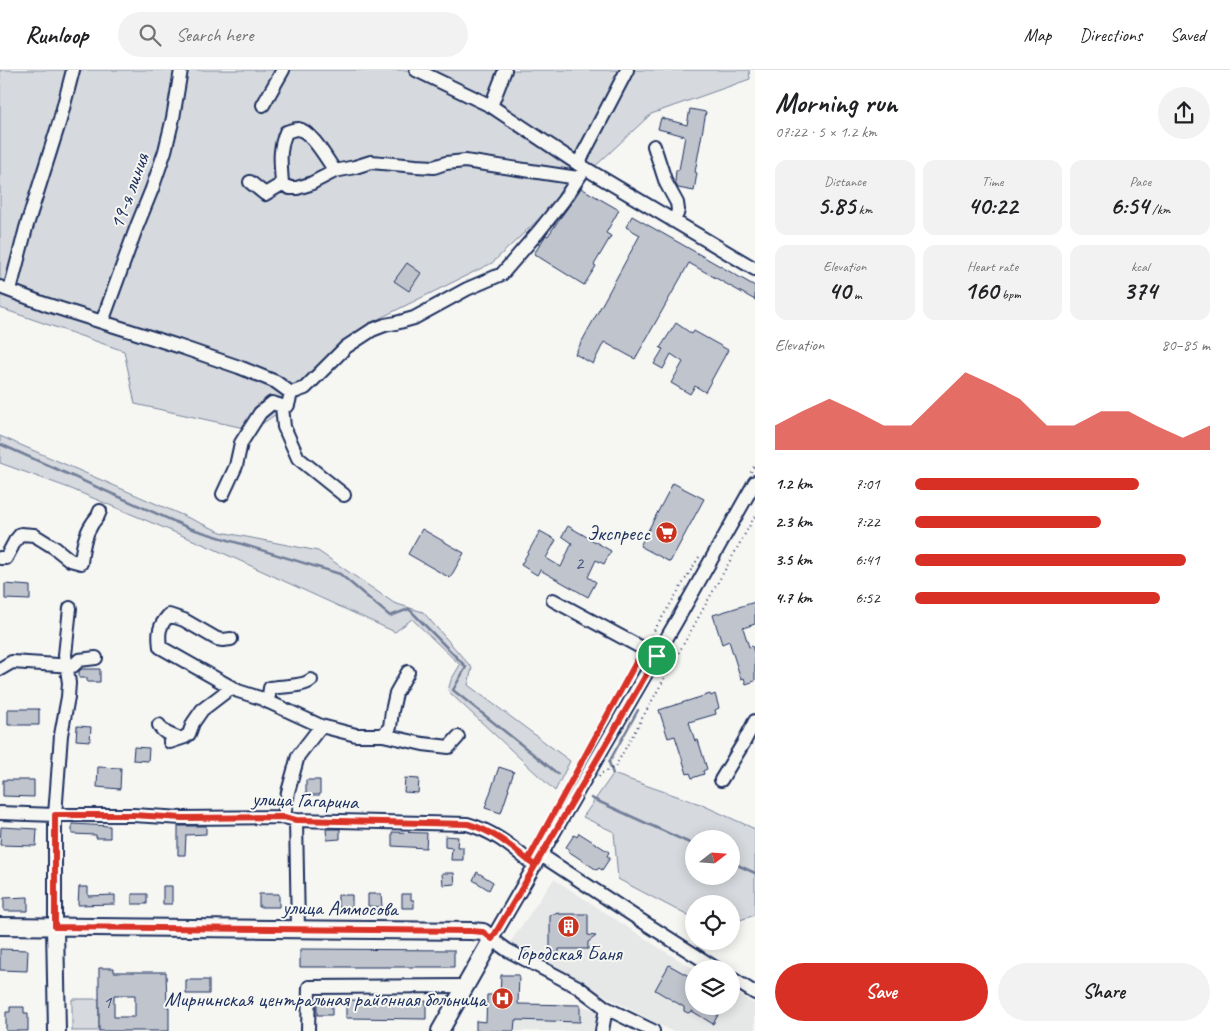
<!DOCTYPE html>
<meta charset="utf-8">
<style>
:root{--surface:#fff;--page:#f2f2f2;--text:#202124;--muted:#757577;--line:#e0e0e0;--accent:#d93025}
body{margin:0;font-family:Caveat,sans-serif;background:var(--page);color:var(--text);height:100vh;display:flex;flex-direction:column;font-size:19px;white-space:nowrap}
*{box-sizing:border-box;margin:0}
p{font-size:16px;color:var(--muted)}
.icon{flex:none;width:28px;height:28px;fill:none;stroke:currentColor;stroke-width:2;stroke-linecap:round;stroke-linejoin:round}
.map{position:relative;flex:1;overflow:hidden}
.side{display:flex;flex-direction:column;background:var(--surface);width:475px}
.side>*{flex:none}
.needle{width:32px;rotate:73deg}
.fabs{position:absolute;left:685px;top:760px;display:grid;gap:10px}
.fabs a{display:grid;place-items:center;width:55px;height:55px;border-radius:50%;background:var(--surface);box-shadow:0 2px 12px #0003;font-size:25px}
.pin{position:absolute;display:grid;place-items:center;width:42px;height:42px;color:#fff;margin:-21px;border:2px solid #fff;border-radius:50%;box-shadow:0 1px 5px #0007}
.round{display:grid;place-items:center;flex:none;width:52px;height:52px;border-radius:26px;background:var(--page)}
.head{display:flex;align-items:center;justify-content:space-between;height:85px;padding:0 20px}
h1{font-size:28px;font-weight:600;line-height:38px}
.figures{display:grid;grid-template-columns:repeat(3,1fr);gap:8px;height:85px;padding:5px 20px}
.figures div{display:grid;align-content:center;border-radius:12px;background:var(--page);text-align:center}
.figures b{font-size:25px;font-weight:600}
.figures small{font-size:14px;font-weight:400}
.figures p{font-size:14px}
.chart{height:140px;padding:10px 20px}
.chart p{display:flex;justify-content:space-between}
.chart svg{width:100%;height:90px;margin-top:5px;fill:var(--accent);opacity:.7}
.cta{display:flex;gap:10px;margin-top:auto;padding:10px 20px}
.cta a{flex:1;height:58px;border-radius:30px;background:var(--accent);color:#fff;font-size:20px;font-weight:600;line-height:58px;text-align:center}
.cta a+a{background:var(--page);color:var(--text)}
ul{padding:0 20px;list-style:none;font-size:16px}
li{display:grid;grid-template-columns:80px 60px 1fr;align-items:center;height:38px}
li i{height:12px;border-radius:6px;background:var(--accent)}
header{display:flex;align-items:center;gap:30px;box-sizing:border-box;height:70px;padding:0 25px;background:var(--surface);border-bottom:1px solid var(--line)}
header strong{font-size:24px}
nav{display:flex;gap:28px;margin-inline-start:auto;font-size:18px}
.search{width:350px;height:45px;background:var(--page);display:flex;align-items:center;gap:12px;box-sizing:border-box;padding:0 18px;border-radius:28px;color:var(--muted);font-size:19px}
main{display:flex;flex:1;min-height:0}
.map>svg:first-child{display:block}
.built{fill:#e6e7e7}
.green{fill:#d6d9dd;stroke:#78849e;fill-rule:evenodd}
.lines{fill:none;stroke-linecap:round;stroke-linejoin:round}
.stream{stroke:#717e99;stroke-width:2.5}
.building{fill:#c0c4cd;stroke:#1b2f5e;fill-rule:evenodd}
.minor-casing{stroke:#1b2f5e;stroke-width:16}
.major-casing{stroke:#1b2f5e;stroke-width:20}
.path{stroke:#1b2f5e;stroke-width:2;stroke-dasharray:1 4;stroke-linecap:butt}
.minor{stroke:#f6f6f2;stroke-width:12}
.major{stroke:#f6f6f2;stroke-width:16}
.route-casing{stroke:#fff;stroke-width:10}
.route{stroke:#d93025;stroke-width:6}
.labels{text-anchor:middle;stroke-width:4;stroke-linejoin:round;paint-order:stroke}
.number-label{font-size:19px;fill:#44547a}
.street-label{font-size:21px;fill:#1b2f5e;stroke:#f6f6f2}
.poi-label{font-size:21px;fill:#1b2f5e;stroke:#f6f6f2;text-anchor:end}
</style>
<header>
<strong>Runloop</strong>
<div class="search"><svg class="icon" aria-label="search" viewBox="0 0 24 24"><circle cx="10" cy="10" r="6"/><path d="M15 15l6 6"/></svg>Search here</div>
<nav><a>Map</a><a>Directions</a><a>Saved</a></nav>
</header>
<main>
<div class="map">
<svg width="755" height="961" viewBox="0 0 755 961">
<rect width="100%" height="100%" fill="#f6f6f2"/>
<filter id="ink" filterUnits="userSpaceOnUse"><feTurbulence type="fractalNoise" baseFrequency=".02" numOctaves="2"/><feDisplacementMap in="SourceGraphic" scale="10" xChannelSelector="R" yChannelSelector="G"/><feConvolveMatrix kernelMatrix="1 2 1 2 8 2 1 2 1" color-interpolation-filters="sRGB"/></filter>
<g filter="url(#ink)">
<!-- built -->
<path class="built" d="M 554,809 L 664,881 L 694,899 L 694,936 L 731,936 L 731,920 L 755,934 L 755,961 L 671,961 L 509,874 Z
M 501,905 L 519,905 L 518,934 L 580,935 L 611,946 L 603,961 L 476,961 L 476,951 L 486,951 L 487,925 L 500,925 Z"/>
<!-- green -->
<path class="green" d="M 0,0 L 749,0 L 750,9 L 651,44 L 492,193 L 370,253 L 316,317 L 253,360 L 135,334 L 124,281 L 0,238 Z
M 0,366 L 221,462 L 318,481 L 394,533 L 423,542 L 472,598 L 468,615 L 570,691 L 555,721 L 448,621 L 451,610 L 460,595 L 412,549 L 395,562 L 212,478 L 69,418 L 0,393 Z
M 613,704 L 700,734 L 755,759 L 755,845 L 737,851 L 731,850 L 731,834 L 694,834 L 694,849 L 618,809 L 614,762 L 583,747 ZM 694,769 L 731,769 L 731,806 L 694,806 Z
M 72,929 L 99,929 L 99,961 L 72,961 Z"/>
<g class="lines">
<!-- stream -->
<path class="stream" d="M 0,374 L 189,458 L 340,504 L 390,546 L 409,539 L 466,597 L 453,620 L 558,704
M 613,704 L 609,692 L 638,640
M 591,728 L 694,775
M 731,792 L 755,803"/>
</g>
<!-- building -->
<path class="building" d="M 690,39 L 706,42 L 695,102 L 697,103 L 694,121 L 678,118 L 675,112 L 676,100 L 679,100 L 685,66 L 658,59 L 661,48 L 687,55 Z
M 581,118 L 619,140 L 606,163 L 611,166 L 594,195 L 596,196 L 584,215 L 534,184 L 546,165 L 548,166 L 558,151 L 569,136 Z
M 632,146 L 755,216 L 755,230 L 689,193 L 635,289 L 604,272 L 593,294 L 575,284 L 640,165 L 626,157 Z
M 407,193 L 421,203 L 409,221 L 394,211 Z
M 676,253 L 692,264 L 694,261 L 728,280 L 705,322 L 695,316 L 690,324 L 671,313 L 683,292 L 671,284 L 663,299 L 654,294 L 663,279 L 660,278 Z
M 673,413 L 704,429 L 670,492 L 640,476 Z
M 568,456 L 611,481 L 604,494 L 596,490 L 588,507 L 596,512 L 588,527 L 540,500 L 537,505 L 521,495 L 540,461 L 556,470 L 546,488 L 561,497 L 572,473 L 562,466 Z
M 422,459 L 464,483 L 450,508 L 408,484 Z
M 5,514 L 30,516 L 30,530 L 5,529 Z
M 755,532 L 755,554 L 743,558 L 749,577 L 752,576 L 755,586 L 755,611 L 746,614 L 744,608 L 741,609 L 729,571 L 722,574 L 713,545 Z
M 82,599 L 100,599 L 100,612 L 87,612 L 87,608 L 79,608 L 79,601 Z
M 710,624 L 711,626 L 715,624 L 719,638 L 715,640 L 716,644 L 689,652 L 695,671 L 698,670 L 707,699 L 703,701 L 704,704 L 692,708 L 690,703 L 687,704 L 675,666 L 668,668 L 659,640 Z
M 8,639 L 39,639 L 39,655 L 8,655 Z
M 77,656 L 91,657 L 90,671 L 76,670 Z
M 134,677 L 149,678 L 148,691 L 133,690 Z
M 98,697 L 121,698 L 120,719 L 97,717 Z
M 499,697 L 514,702 L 508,719 L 509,719 L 501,743 L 485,738 Z
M 405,708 L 419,709 L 418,723 L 404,722 Z
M 3,710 L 34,710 L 34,727 L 3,726 Z
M 306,710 L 320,710 L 320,725 L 306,725 Z
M 72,754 L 110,756 L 110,768 L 96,768 L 96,765 L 72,764 Z
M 178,756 L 206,756 L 206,764 L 186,765 L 185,785 L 178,785 Z
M 1,757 L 37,759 L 36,776 L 0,775 Z
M 326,759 L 340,759 L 340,769 L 327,770 Z
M 392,762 L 427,763 L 426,778 L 392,776 Z
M 579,763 L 609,782 L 607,786 L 610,788 L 602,800 L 599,798 L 597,800 L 568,781 L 569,779 L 566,777 L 574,765 L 577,767 Z
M 445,766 L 458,767 L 457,777 L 463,777 L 463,790 L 451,790 L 452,778 L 445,777 Z
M 477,802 L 493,812 L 489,820 L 473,810 Z
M 442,803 L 454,803 L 455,814 L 443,815 Z
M 163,816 L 172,816 L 172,834 L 163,834 Z
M 79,817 L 88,817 L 88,826 L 115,825 L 115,834 L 78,835 Z
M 132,824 L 147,824 L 147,834 L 132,834 Z
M 259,824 L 279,824 L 279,837 L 259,837 Z
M 368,824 L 381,824 L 382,837 L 368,836 Z
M 402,824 L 411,824 L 411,830 L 414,830 L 414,838 L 402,838 Z
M 338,825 L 352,825 L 352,837 L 338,837 Z
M 28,827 L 28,841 L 4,841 L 4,828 Z
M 559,843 L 559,844 L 588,844 L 588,865 L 596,866 L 588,872 L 588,879 L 559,879 L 559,887 L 552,878 L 550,878 L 550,845 Z
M 0,879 L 28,880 L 27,901 L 0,900 Z
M 300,879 L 454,880 L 454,897 L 300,897 Z
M 669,895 L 694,909 L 694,936 L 723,936 L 713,954 L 692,941 L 688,943 L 684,941 L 684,937 L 655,920 Z
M 99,898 L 114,898 L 114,902 L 166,902 L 167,937 L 169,937 L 169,961 L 99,961 ZM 114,925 L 135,925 L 135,947 L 114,947 Z
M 501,905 L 519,905 L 518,934 L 580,935 L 580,952 L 515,950 L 514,961 L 476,961 L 476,951 L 486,952 L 487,925 L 500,925 Z
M 186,910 L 209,910 L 209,924 L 186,924 Z
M 346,930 L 426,931 L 426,949 L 346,948 Z
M 317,931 L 332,931 L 332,945 L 317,945 Z
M 10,937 L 24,937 L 24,943 L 28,943 L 28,961 L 6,961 L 6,942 L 10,942 Z"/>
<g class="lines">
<defs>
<path id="minor" d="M 416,0 L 491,36 L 578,94 L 755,199
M 263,35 L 283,0
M 491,36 L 505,0
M 654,76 L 666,113 L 677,133 L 678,140 L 677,144 L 673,151
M 578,94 L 627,0
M 250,112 L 265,124 L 282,114 L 290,118 L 297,118 L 310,114 L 335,101 L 355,97 L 371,92 L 416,96 L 434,97 L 446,93 L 465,91 L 578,108
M 282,114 C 281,94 278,81 286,62 C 290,61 294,59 298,59 C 312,61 327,90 335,101
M 0,217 L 45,234 L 178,276 L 239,297 L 276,312 L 291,323
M 10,220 L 26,158 L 60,50 L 73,0
M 102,252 L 137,156 L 152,119 L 165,81 L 173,48 L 181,0
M 223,424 L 236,396 L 241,373 L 260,343 L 272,333 L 282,336
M 344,425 L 298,388 L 284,357 L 282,336 L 288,335 L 291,323 L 305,318 L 346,277 L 372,260 L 385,255 L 396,253 L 414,248 L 467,219 L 502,204 L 539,161 L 563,131 L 585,98
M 0,488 L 6,488 L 15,471 L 21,464 L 34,465 L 55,478 L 70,490 L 81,493 C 82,479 84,466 92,454 C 95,449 98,448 100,441
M 553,530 L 657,586
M 231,569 L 223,570 L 217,569 L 184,550 L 169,545 C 159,556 158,562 160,577 L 238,621 L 260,628 L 321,656 L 356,665 L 383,665 L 423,674 L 449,677 L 458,667
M 0,599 L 12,592 L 73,596 L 79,590 L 96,588
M 268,632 L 270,618 C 281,616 303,617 311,610
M 159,655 C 163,663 170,665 178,668
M 383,665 L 390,657 L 392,641 L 396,623 L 408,602
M 170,672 L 185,667 L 189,664 L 193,653 L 202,640 L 232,617
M 721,710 L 744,672 L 755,651
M 0,743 L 55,745 L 133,745 L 182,748 L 284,747 L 296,750 L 467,754 C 496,762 513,778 535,796
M 284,747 L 288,722 L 298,686 L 321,656
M 296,750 L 298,859
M 541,785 L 634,846 L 717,899
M 55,857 L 55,745 L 61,665 L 68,627 L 69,613 L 65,585 L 70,538
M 731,908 L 755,923
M 308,961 L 309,917 L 466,916
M 602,961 L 606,938
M 653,961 L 606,938 L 578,917 L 507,880 L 492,869 L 676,552 L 755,412"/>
<path id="major" d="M 0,856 L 471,861 L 483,862 L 492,869 L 440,961
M 55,857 L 57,961"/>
</defs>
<!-- minor casing -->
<use href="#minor" class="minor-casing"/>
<!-- major casing -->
<use href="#major" class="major-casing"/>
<!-- path -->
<path class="path" d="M 751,402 L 755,395
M 649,569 L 699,487
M 589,678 L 638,588
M 599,707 L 602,703 L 615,697 L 755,446"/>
<!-- minor -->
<use href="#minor" class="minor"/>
<!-- major -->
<use href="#major" class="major"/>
</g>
</g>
<g class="lines" filter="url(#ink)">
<defs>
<path id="route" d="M 657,586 L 535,796 C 513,778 496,762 468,754 L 296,750 L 284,747 L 182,748 L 133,745 L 55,745 L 55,857 L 471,861 L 483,862 L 492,869 L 535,796 L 528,790 L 644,578 L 657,586"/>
</defs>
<!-- route casing -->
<use href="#route" class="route-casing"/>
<!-- route -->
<use href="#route" class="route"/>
</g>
<!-- icons -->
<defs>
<symbol id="supermarket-disc" viewBox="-11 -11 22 22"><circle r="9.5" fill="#c8321e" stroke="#f6f6f2"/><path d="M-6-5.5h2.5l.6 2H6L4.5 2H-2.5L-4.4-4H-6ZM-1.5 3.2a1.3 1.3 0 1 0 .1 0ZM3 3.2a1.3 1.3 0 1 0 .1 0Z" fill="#fff"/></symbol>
<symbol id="building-disc" viewBox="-11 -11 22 22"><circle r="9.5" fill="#c8321e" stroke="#f6f6f2"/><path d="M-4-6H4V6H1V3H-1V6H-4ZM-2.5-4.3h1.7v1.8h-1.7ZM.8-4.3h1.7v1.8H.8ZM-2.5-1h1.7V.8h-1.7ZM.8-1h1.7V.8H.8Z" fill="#fff"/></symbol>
<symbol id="hospital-disc" viewBox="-11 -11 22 22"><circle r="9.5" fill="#c8321e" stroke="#f6f6f2"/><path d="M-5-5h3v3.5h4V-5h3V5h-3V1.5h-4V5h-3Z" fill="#fff"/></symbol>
</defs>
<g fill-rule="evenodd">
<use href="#supermarket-disc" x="654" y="450" width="25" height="25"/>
<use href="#building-disc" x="556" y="844" width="25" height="25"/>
<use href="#hospital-disc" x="490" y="916" width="25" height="25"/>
</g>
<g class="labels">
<!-- number labels -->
<g class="number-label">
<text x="579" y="499">2</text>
<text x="107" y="938">1</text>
</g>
<!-- street labels -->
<g class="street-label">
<text transform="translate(129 121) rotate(-70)" y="7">19-я линия</text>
<text transform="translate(305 730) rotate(2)" y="7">улица Гагарина</text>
<text transform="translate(340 838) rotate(1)" y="7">улица Аммосова</text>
</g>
<!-- poi labels -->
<g class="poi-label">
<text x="650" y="470">Экспресс</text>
<text x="569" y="890" text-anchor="middle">Городская Баня</text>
<text x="486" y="936">Мирнинская центральная районная больница</text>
</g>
</g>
</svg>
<div class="fabs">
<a><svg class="needle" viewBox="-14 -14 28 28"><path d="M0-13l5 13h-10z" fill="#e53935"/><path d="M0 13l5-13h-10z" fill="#757577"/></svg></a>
<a><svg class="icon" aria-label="locate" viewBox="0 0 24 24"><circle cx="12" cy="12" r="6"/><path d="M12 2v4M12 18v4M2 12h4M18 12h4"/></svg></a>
<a><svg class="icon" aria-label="layers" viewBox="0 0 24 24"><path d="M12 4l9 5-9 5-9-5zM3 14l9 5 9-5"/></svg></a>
</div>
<div class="pin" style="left:657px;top:586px;background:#1e9e55"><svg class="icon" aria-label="arrive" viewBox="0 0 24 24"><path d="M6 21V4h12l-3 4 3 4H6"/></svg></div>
</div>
<section class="side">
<div class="head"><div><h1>Morning run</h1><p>07:22 · 5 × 1.2 km</p></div><a class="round"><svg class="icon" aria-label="share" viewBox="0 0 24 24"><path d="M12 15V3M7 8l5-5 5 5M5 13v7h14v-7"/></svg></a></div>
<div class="figures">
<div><p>Distance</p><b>5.85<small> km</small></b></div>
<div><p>Time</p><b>40:22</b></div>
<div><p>Pace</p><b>6:54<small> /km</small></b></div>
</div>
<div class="figures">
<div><p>Elevation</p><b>40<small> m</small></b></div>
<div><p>Heart rate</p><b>160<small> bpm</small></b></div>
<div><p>kcal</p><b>374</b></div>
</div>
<div class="chart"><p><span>Elevation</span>80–85 m</p>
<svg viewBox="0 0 160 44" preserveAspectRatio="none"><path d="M0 44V32L10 25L20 19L30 25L40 32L50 32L60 19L70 6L80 12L90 19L100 32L110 32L120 25L130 25L140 32L150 38L160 32V44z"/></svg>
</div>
<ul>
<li><b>1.2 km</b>7:01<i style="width:76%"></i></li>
<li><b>2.3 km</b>7:22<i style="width:63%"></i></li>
<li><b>3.5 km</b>6:41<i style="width:92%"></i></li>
<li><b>4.7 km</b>6:52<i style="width:83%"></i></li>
</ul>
<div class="cta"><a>Save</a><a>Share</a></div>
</section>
</main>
